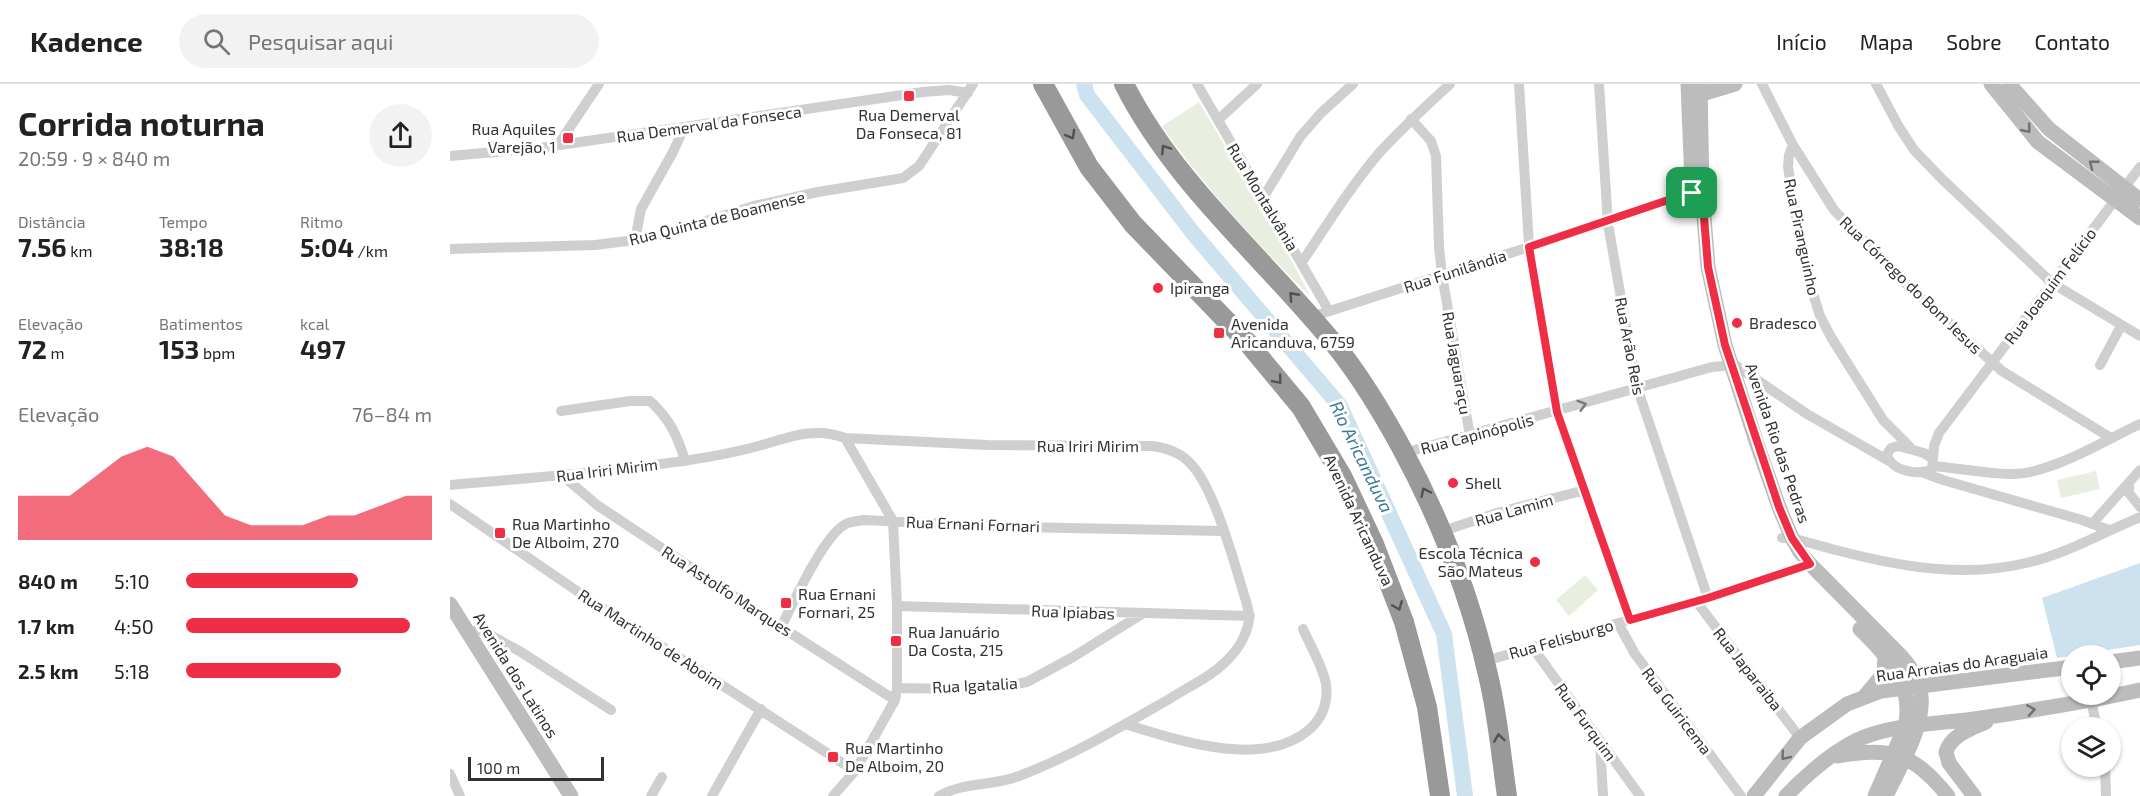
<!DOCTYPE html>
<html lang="pt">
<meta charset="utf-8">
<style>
:root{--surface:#fff;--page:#f2f2f2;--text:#222;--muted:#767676;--line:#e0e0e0;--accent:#ef2e45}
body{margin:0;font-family:"Exo 2",sans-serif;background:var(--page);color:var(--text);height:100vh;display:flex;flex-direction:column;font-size:22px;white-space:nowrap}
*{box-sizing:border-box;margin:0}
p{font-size:20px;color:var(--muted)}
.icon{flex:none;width:33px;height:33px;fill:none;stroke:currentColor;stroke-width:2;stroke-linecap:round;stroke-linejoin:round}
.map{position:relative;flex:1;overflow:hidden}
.sheet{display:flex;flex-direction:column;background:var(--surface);width:450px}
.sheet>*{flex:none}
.tools{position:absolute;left:1611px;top:561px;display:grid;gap:12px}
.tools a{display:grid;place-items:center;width:60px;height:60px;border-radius:50%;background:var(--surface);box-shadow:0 2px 4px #0004;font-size:30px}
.scale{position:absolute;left:18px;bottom:15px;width:136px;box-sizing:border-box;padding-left:6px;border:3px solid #323232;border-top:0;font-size:16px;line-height:21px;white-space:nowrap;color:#323232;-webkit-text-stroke:4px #fff;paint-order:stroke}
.pin{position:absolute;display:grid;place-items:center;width:51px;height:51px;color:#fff;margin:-26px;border-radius:12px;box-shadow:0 3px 9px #0006}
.round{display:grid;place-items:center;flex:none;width:63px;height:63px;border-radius:32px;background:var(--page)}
.summary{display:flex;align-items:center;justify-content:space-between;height:102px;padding:0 18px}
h1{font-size:33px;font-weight:700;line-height:45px}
.stats{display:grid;grid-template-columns:repeat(3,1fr);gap:9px;height:102px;padding:6px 18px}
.stats div{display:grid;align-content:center}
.stats b{font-size:26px;font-weight:700}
.stats small{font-size:16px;font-weight:400}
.stats p{font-size:16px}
.chart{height:168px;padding:12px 18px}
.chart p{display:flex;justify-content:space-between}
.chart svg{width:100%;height:108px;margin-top:6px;fill:var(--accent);opacity:.7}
ul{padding:0 18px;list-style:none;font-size:20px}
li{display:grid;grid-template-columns:96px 72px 1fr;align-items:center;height:45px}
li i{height:15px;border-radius:8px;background:var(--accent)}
header{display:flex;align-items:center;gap:36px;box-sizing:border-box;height:84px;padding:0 30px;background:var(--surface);border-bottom:2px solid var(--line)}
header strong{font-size:28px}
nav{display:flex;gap:33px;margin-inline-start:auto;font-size:21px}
.search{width:420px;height:54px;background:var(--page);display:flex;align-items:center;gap:15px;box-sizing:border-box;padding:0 21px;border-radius:33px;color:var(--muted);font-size:22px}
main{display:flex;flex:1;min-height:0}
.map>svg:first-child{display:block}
.green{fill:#e9efe0}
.water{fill:#cce3ef}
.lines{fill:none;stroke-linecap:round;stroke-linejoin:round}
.river{stroke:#cce3ef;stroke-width:16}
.street{stroke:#cfcfcf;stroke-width:10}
.secondary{stroke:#bcbcbc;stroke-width:15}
.highway{stroke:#999;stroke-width:20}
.oneway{stroke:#707070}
.oneway2{stroke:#515151}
.oneway3{stroke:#797979}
.route-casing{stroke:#fff;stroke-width:12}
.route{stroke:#ef2e45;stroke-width:8}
.poi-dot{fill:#ef2e45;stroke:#fff;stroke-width:2}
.labels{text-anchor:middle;stroke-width:6;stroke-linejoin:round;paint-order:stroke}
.poi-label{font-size:16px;fill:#323232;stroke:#fff;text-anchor:start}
.street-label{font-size:16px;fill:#323232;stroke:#fff}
.water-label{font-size:18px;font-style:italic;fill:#3a799a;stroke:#fff}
</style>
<header>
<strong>Kadence</strong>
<div class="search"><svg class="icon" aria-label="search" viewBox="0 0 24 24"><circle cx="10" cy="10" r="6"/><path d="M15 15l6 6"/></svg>Pesquisar aqui</div>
<nav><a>Início</a><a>Mapa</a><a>Sobre</a><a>Contato</a></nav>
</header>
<main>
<section class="sheet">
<div class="summary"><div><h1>Corrida noturna</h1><p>20:59 · 9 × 840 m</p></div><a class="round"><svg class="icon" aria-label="share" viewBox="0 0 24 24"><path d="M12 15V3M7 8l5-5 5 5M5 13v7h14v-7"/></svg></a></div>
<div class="stats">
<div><p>Distância</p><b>7.56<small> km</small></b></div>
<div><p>Tempo</p><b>38:18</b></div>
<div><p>Ritmo</p><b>5:04<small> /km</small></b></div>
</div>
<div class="stats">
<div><p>Elevação</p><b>72<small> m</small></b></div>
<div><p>Batimentos</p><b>153<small> bpm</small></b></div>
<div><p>kcal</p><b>497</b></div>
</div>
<div class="chart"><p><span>Elevação</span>76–84 m</p>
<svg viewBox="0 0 160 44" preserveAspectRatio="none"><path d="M0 44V26L10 26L20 26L30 18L40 10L50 6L60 10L70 22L80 34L90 38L100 38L110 38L120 34L130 34L140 30L150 26L160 26V44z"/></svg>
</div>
<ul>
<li><b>840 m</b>5:10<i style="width:70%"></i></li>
<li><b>1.7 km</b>4:50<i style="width:91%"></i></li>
<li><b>2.5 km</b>5:18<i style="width:63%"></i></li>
</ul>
</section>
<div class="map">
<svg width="1690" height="712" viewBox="0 0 1690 712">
<rect width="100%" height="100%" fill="#fff"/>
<!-- green -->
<path class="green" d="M 749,18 L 832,158 L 860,212 C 806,159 755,104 712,42 Z
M 1646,387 L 1650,405 L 1611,414 L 1607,396 Z
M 1135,491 L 1148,506 L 1119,532 L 1106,516 Z"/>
<!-- water -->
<path class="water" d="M 1690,479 L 1690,561 L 1607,574 L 1592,514 Z"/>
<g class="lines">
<!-- river -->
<path class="river" d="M 634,0 L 637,11 L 743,149 L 890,322 L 994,550 L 1015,712"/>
<!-- street -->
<path class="street" d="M 747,0 L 879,227
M 1069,0 L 1079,161 L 1107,328 L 1180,536
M 1149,0 L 1158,140 L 1186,300 L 1258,514
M 1312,0 L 1343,61 L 1384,126 L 1454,198 L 1552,287 L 1661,354
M 1426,0 L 1449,43 L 1464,66 L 1492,95 L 1602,199 L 1690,252
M 961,35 L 981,57 L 986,72 L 989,163 L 992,191 L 1020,352
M 768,36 L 807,0
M 108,61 L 149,0
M 1343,61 L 1339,71 L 1338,83 L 1347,139 L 1361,203 L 1370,232 L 1381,253 L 1433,336 L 1460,363
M 0,72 L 89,64 L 473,8 L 499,6 L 518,9
M 813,114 L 850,53 L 871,29 L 903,0
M 185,156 L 191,125 L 223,68 L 234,44
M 0,165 L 145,161 L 185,156 L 218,149 L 304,122 L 368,108 L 453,94 L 469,82 L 523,0
M 852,178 C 877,141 901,102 930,68 C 952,44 976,22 1000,0
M 861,233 L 1154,139 L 1233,111 L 1252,108
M 1650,281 L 1671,242
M 111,327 L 180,317 L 200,317 C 220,335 228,353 235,377
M 1448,362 L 1474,369 L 1483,375 L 1482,385 C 1469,393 1439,386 1437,370 L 1441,364 Z
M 954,369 L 1262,283 L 1285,281 L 1357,330 L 1439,377
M 1483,375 L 1484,362 L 1489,349 L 1690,83
M 1484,382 C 1509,384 1557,394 1580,388 C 1617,380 1656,356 1690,340
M 1474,389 L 1493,396 L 1632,436 L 1659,446
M 113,392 L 147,421 L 331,543 L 445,616
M 1679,399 L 1679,409 L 1690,423
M 0,401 C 60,396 119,391 179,384 C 220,379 261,374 301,364 C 333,356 362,341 395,354 L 538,361 L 702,362 C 717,364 730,368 740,379 C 765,404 785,482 796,517 C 797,522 799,527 799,531 C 800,544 790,563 781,572 C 765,591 741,601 721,614 C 672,642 622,672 569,692 C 544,702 513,698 489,712
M 0,420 L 143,518 L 405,687
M 1642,440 L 1690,386
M 993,447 L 1050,428 L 1135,406
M 1332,454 L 1342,454 C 1417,475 1498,498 1576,479 C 1616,470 1652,449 1690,433
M 1246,517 L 1350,654
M 447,522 L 800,532
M 1168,539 L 1185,570 L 1291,712
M 331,543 C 343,520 374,450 396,440 C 401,437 409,437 414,436 L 563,443 L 773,447
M 17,548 L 31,546 L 71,568 L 161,626
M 1083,564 L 1190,712
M 1035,577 L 1258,514 L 1360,480
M 447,604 L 509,605 L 556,602 L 577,598 L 623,573 L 692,530
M 1641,616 L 1647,644
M 675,640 C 727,656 813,686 860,645 C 873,633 878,617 876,600 C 873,583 860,561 853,545
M 1150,658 L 1153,712
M 1655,682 L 1656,712
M 0,690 L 10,712
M 201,712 L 212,693
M 262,712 L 311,625
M 383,712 L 405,687 L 445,616 L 447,604 L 447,522 L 443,437 L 395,354"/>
<!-- secondary -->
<path class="secondary" d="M 1238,0 L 1242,99
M 1250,0 L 1252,108 L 1258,183 L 1275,261 L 1306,357 L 1329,423 L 1342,454 L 1350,468 L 1360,480 L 1452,573 C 1459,582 1466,590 1469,601 C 1480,635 1450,682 1436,712
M 1541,0 L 1588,58 L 1690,134
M 1559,0 L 1599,45 L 1690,116
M 1242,13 L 1285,0
M 0,520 L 121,712
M 1410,545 C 1438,572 1465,601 1455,643 L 1425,712
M 1660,578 L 1690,574
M 1415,612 L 1434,589 L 1435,571
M 1388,672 C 1442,662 1464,670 1498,712
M 1304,712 L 1350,654 L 1397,620 L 1431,607 L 1622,583
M 1336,712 C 1356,691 1380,670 1407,656 C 1442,640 1486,640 1524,635 C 1579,627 1635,618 1690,606
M 1524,712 L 1499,679 L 1496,668 C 1501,651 1521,645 1536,638"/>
<!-- highway -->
<path class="highway" d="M 593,0 L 639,83 L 683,140 L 798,259 L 851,323 L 892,392 L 924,460 L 954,538 L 977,623 L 990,712
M 674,0 C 726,103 819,178 890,267 C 913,297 933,330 951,363 C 990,435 1020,511 1038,591 C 1048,631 1051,672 1057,712"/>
</g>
<!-- one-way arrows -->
<defs><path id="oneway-chevron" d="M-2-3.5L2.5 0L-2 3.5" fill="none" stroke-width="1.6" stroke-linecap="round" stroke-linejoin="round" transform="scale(1.5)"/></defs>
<g class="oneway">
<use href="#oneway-chevron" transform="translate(1577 45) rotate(50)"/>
<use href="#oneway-chevron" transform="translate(1643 80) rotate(-142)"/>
<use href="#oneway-chevron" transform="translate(1581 626) rotate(-9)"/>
<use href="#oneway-chevron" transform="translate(1335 672) rotate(129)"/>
</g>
<g class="oneway2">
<use href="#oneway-chevron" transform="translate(621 51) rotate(61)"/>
<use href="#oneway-chevron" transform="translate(715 65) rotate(-123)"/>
<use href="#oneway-chevron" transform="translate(843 212) rotate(-132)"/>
<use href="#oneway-chevron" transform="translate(828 296) rotate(50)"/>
<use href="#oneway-chevron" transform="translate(975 408) rotate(-115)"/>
<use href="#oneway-chevron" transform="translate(948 522) rotate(68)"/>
<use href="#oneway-chevron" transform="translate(1049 654) rotate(-98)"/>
</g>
<use class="oneway3" href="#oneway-chevron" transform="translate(1132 321) rotate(-16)"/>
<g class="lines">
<defs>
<path id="route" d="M 1252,108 L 1258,183 L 1275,261 L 1329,423 L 1342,454 L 1360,480 L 1258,514 L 1180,536 L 1107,328 L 1079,163 L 1233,111 Z"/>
</defs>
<!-- route casing -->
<use href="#route" class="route-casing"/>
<!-- route -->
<use href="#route" class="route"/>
</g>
<!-- markers -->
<g class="poi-dot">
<rect x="453" y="6" width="12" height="12" rx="3"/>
<rect x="112" y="48" width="12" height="12" rx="3"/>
<circle cx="708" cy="204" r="6"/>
<circle cx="1287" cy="239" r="6"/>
<rect x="763" y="243" width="12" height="12" rx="3"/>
<circle cx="1003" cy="399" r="6"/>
<rect x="44" y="443" width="12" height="12" rx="3"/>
<circle cx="1085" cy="478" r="6"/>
<rect x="330" y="513" width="12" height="12" rx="3"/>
<rect x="440" y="551" width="12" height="12" rx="3"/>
<rect x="377" y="667" width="12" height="12" rx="3"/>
</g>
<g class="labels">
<!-- poi labels -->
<g class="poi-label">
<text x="459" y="37" text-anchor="middle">Rua Demerval<tspan x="459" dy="18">Da Fonseca, 81</tspan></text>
<text x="106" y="51" text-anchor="end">Rua Aquiles<tspan x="106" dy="18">Varejão, 1</tspan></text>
<text x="720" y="210">Ipiranga</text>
<text x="1299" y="245">Bradesco</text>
<text x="781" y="246">Avenida<tspan x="781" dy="18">Aricanduva, 6759</tspan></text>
<text x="1015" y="405">Shell</text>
<text x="62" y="446">Rua Martinho<tspan x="62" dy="18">De Alboim, 270</tspan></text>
<text x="1073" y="475" text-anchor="end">Escola Técnica<tspan x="1073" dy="18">São Mateus</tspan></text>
<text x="348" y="516">Rua Ernani<tspan x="348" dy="18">Fornari, 25</tspan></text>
<text x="458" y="554">Rua Januário<tspan x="458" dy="18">Da Costa, 215</tspan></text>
<text x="395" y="670">Rua Martinho<tspan x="395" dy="18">De Alboim, 20</tspan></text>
</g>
<!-- street labels -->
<g class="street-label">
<text transform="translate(259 40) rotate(-8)" y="6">Rua Demerval da Fonseca</text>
<text transform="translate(813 113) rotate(59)" y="6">Rua Montalvânia</text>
<text transform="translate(267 134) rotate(-14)" y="6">Rua Quinta de Boamense</text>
<text transform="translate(1352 153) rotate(78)" y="6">Rua Piranguinho</text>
<text transform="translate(1005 187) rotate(-18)" y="6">Rua Funilândia</text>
<text transform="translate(1461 201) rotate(44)" y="6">Rua Córrego do Bom Jesus</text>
<text transform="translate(1600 202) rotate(-53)" y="6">Rua Joaquim Felício</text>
<text transform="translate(1180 262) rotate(79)" y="6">Rua Arão Reis</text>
<text transform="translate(1007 279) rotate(80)" y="6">Rua Jaguaraçu</text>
<text transform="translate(1027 350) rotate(-15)" y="6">Rua Capinópolis</text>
<text transform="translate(1328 359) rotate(71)" y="6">Avenida Rio das Pedras</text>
<text x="638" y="368">Rua Iriri Mirim</text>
<text transform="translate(157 386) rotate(-7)" y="6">Rua Iriri Mirim</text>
<text transform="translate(1064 426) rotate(-16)" y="6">Rua Lamim</text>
<text transform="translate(909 436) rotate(65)" y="6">Avenida Aricanduva</text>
<text transform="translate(523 440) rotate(2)" y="6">Rua Ernani Fornari</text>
<text transform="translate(277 507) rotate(33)" y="6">Rua Astolfo Marques</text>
<text transform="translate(623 528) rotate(2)" y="6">Rua Ipiabas</text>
<text transform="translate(201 555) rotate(33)" y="6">Rua Martinho de Aboim</text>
<text transform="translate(1111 555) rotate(-16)" y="6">Rua Felisburgo</text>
<text transform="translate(1512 580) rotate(-8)" y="6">Rua Arraias do Araguaia</text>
<text transform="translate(1298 585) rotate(52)" y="6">Rua Japaraiba</text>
<text transform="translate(66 591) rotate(58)" y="6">Avenida dos Latinos</text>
<text transform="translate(525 601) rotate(-3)" y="6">Rua Igatalia</text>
<text transform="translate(1227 627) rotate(53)" y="6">Rua Guiricema</text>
<text transform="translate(1136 638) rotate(54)" y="6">Rua Furquim</text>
</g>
<!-- water labels -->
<g class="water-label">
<text transform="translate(911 373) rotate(64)" y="6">Rio Aricanduva</text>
</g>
</g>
</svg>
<div class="tools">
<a><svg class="icon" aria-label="locate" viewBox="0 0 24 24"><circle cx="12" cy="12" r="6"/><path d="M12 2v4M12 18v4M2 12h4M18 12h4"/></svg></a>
<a><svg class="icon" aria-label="layers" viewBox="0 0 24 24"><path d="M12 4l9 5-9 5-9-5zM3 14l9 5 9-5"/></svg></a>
</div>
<div class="scale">100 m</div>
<div class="pin" style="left:1242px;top:109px;background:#1e9e55"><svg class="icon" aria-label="arrive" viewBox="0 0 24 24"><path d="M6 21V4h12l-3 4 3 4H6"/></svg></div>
</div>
</main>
